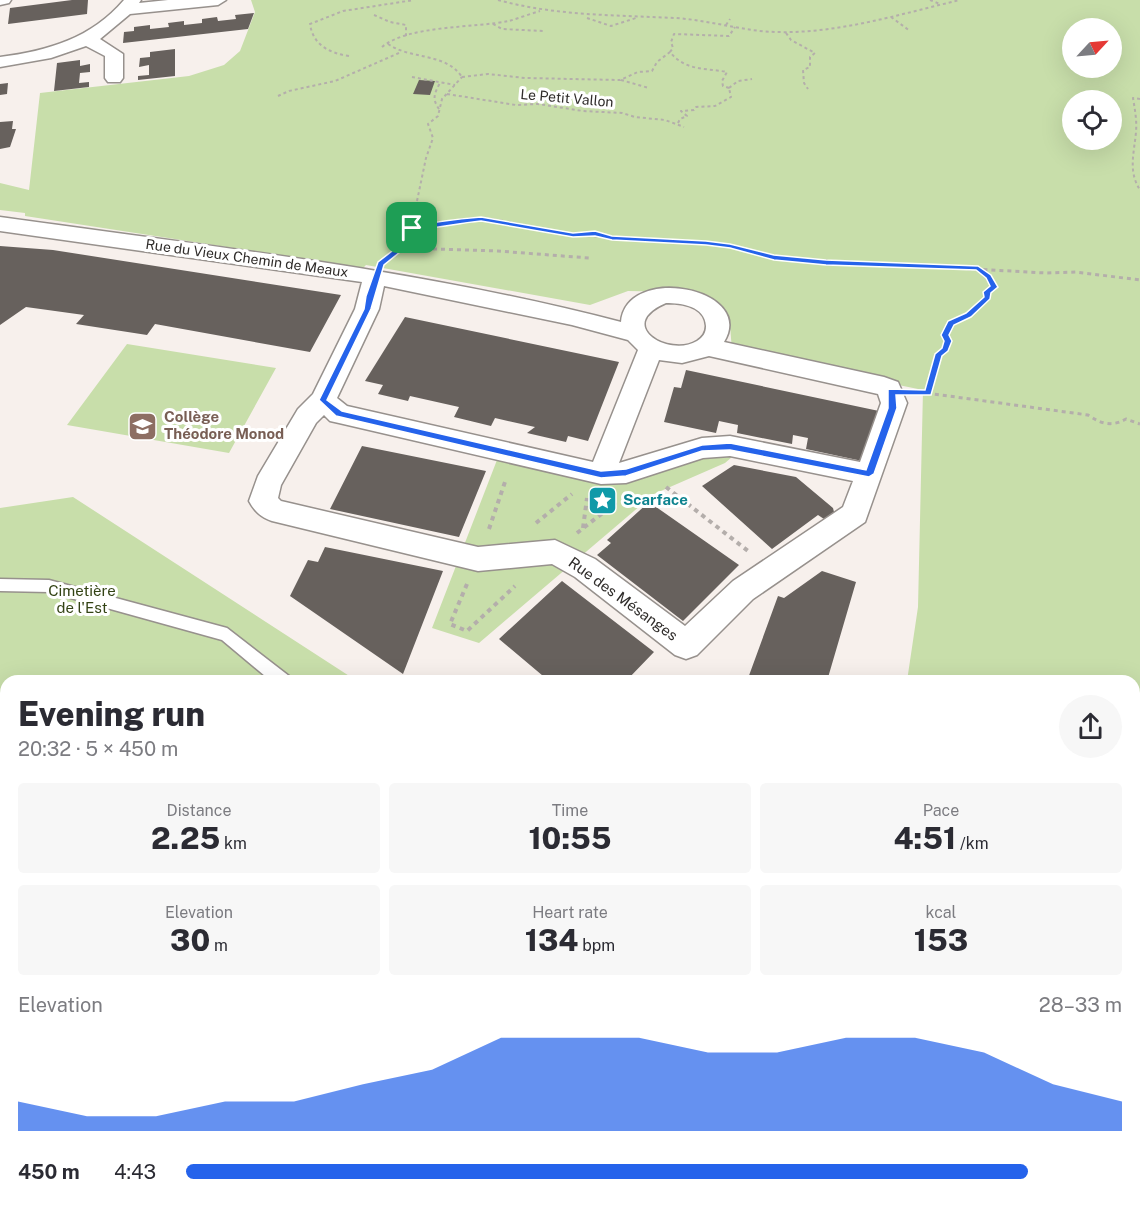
<!DOCTYPE html>
<meta charset="utf-8">
<style>
:root{--surface:#fff;--page:#f7f7f7;--text:#2b2b33;--muted:#7c7c81;--accent:#2563eb}
body{margin:0;font-family:"Public Sans",sans-serif;background:var(--page);color:var(--text);height:100vh;display:flex;flex-direction:column;font-size:22px;white-space:nowrap}
*{box-sizing:border-box;margin:0}
p{font-size:20px;color:var(--muted)}
.icon{flex:none;width:33px;height:33px;fill:none;stroke:currentColor;stroke-width:2;stroke-linecap:round;stroke-linejoin:round}
.map{position:relative;flex:1;overflow:hidden}
.panel{position:absolute;left:0px;top:675px;width:1140px;height:532px;display:flex;flex-direction:column;background:var(--surface);border-radius:18px 18px 0 0;box-shadow:0 6px 24px #0002}
.panel>*{flex:none}
.needle{width:39px;rotate:64deg}
.tools{position:absolute;left:1062px;top:18px;display:grid;gap:12px}
.tools a{display:grid;place-items:center;width:60px;height:60px;border-radius:50%;background:var(--surface);box-shadow:0 6px 24px #0002;font-size:30px}
.pin{position:absolute;display:grid;place-items:center;width:51px;height:51px;color:#fff;margin:-26px;border-radius:12px;box-shadow:0 3px 9px #0006}
.round{display:grid;place-items:center;flex:none;width:63px;height:63px;border-radius:32px;background:var(--page)}
.headline{display:flex;align-items:center;justify-content:space-between;height:102px;padding:0 18px}
h1{font-size:33px;font-weight:800;line-height:45px}
.figures{display:grid;grid-template-columns:repeat(3,1fr);gap:9px;height:102px;padding:6px 18px}
.figures div{display:grid;align-content:center;border-radius:6px;background:var(--page);text-align:center}
.figures b{font-size:30px;font-weight:800}
.figures small{font-size:16px;font-weight:400}
.figures p{font-size:16px}
.chart{height:168px;padding:12px 18px}
.chart p{display:flex;justify-content:space-between}
.chart svg{width:100%;height:108px;margin-top:6px;fill:var(--accent);opacity:.7}
ul{padding:0 18px;list-style:none;font-size:20px}
li{display:grid;grid-template-columns:96px 72px 1fr;align-items:center;height:45px}
li i{height:15px;border-radius:8px;background:var(--accent)}
.map>svg:first-child{display:block}
.green{fill:#c8deaa;fill-rule:evenodd}
.building{fill:#67615d}
.lines{fill:none;stroke-linecap:round;stroke-linejoin:round}
.lane-casing{stroke:#97918d;stroke-width:3}
.street-casing{stroke:#97918d;stroke-width:3}
.path-far2{stroke:#b4aeab;stroke-width:2;stroke-dasharray:3 3;stroke-linecap:butt}
.path-far1{stroke:#b4aeab;stroke-width:3;stroke-dasharray:4 4;stroke-linecap:butt}
.path{stroke:#b4aeab;stroke-width:4;stroke-dasharray:4.5 4.5;stroke-linecap:butt}
.lane{fill:#fff;fill-rule:evenodd}
.street{fill:#fff;fill-rule:evenodd}
.route{fill:#2563eb;stroke:#fff;stroke-width:1.5;fill-rule:evenodd}
.labels{text-anchor:middle;stroke-width:6;stroke-linejoin:round;paint-order:stroke}
.far-street-label{font-size:14px;fill:#302d2b;stroke:#fff}
.education-label{font-size:15px;font-weight:bold;fill:#785e54;stroke:#fff;text-anchor:start}
.culture-label{font-size:15px;font-weight:bold;fill:#0d838f;stroke:#fff;text-anchor:start}
.park-label{font-size:15px;fill:#334314;stroke:#fff}
.street-label{font-size:15px;fill:#302d2b;stroke:#fff}
</style>
<div class="map">
<svg width="1140" height="1207" viewBox="0 0 1140 1207">
<rect width="100%" height="100%" fill="#f7f0ec"/>
<!-- green -->
<path class="green" d="M 251,0 L 1140,0 L 1140,1029 L 1134,1027 L 1134,681 L 907,681 L 918,607 L 923,390 L 732,351 L 730,325 L 678,292 L 628,291 L 590,305 L 366,265 L 363,268 L 25,216 L 25,213 L 0,210 L 0,183 L 29,190 L 40,93 L 189,76 L 224,65 L 240,51 L 255,12 ZM 1072,28 L 1112,28 L 1112,68 L 1072,68 ZM 1072,100 L 1112,100 L 1112,140 L 1072,140 Z
M 127,344 L 276,368 L 229,453 L 67,425 Z
M 732,457 L 725,463 L 654,494 L 479,643 L 432,628 L 497,460 L 602,485 L 624,483 L 703,458 Z
M 73,497 L 357,681 L 6,681 L 6,1202 L 1134,1202 L 1134,1041 L 1140,1043 L 1140,1207 L 0,1207 L 0,508 Z"/>
<!-- building -->
<path class="building" d="M 72,0 L 88,0 L 87,14 L 8,24 L 10,8 Z
M 254,13 L 248,29 L 123,43 L 124,32 L 134,31 L 134,27 L 150,25 L 150,29 L 169,27 L 168,23 L 184,21 L 184,25 L 202,23 L 202,19 L 217,17 L 218,21 L 236,19 L 235,15 Z
M 175,49 L 175,76 L 138,80 L 138,76 L 149,75 L 149,65 L 139,67 L 140,58 L 150,57 L 150,52 Z
M 80,60 L 80,66 L 90,64 L 90,72 L 80,73 L 79,83 L 89,82 L 89,87 L 54,91 L 57,63 Z
M 419,80 L 435,81 L 430,95 L 413,94 Z
M 8,83 L 7,94 L 0,95 L 0,84 Z
M 13,121 L 12,129 L 16,129 L 10,147 L 0,149 L 0,122 Z
M 0,246 L 53,250 L 341,295 L 310,352 L 155,324 L 147,335 L 76,324 L 84,315 L 26,307 L 0,325 Z
M 405,317 L 619,362 L 588,441 L 568,436 L 566,442 L 527,433 L 535,427 L 495,418 L 491,426 L 454,417 L 459,407 L 410,396 L 408,401 L 378,394 L 383,385 L 365,381 Z
M 686,370 L 879,411 L 862,461 L 806,449 L 808,438 L 793,435 L 792,444 L 737,433 L 738,425 L 719,421 L 716,433 L 664,422 L 674,387 L 681,388 Z
M 362,446 L 486,471 L 459,537 L 330,509 Z
M 734,465 L 796,477 L 833,508 L 834,512 L 824,519 L 818,515 L 772,549 L 702,486 Z
M 649,502 L 739,565 L 683,621 L 597,555 L 611,543 L 607,540 Z
M 325,547 L 443,571 L 403,674 L 290,596 L 308,560 L 318,562 Z
M 822,571 L 856,582 L 827,681 L 747,681 L 778,596 L 784,598 Z
M 562,581 L 654,652 L 626,681 L 549,681 L 499,639 Z"/>
<g class="lines">
<defs>
<path id="lane" d="M 0,579 L 49,580 L 227,628 L 289,676 L 291,681 L 271,681 L 222,640 L 49,592 L 0,591 Z
M 0,994 L 6,994 L 6,1014 L 0,1014 Z
M 953,1202 L 976,1202 L 978,1207 L 955,1207 Z"/>
<path id="street" d="M 0,0 L 11,0 L 9,3 L 0,5 Z
M 124,0 L 141,0 L 139,3 L 168,0 L 226,0 L 218,5 L 130,14 L 100,39 L 123,54 L 123,78 L 120,82 L 108,82 L 105,78 L 105,56 L 86,46 L 51,58 L 0,67 L 0,57 C 48,51 92,38 124,0 Z
M 0,217 C 208,246 417,269 621,322 C 626,263 757,288 724,342 L 884,377 L 898,382 L 907,403 L 865,522 L 753,599 L 697,655 L 686,659 L 675,655 L 575,577 L 552,564 L 478,571 L 272,521 C 261,517 255,512 249,501 L 258,476 L 298,409 L 313,394 L 355,309 L 362,282 L 0,231 ZM 384,286 L 572,325 L 628,340 L 638,350 L 593,462 L 347,406 L 337,398 L 379,309 ZM 666,303 C 681,303 705,306 706,326 C 706,333 703,337 697,341 C 669,358 614,325 666,303 ZM 709,356 L 878,394 L 881,403 L 860,462 L 730,436 L 702,438 L 619,463 L 659,360 L 682,363 ZM 324,415 L 330,421 L 339,423 L 601,484 L 626,483 L 703,458 L 730,456 L 853,481 L 843,507 L 733,581 L 685,626 L 595,559 L 555,540 L 478,547 L 281,501 L 278,498 L 281,485 L 316,423 Z"/>
</defs>
<!-- lane casing -->
<use href="#lane" class="lane-casing"/>
<!-- street casing -->
<use href="#street" class="street-casing"/>
<!-- path-far2 -->
<path class="path-far2" d="M 498,0 C 557,16 615,15 675,18 C 709,20 742,31 775,32 C 838,34 900,14 960,0
M 930,0 L 940,4
M 374,15 L 390,22 L 406,25 L 406,36
M 891,17 L 910,31
M 587,18 L 611,26 L 636,18
M 493,24 L 502,29 L 543,31
M 726,25 L 730,19
M 786,33 L 791,40 L 815,53 L 810,57 L 810,67 L 803,70 L 804,83 L 808,89
M 388,44 C 411,60 445,52 462,77
M 382,47 C 408,25 475,28 509,21 C 519,18 530,14 540,11
M 349,56 C 329,53 313,45 310,24 L 343,11 L 414,0
M 412,77 L 455,85
M 462,77 L 488,74 L 525,78 L 620,80 L 638,72 L 652,71 L 657,62 L 670,52
M 621,80 L 649,88
M 729,88 L 723,86 L 722,81 L 727,72 C 706,68 685,71 670,52 L 673,48 L 671,42 L 674,34 L 729,36 L 735,27
M 729,88 L 738,81 L 752,79
M 447,94 L 516,105 L 538,104 L 583,111 L 622,113 L 635,117 L 665,120 L 684,127
M 278,96 L 289,91 L 335,81 L 399,53
M 1140,99 L 1133,98 C 1135,110 1137,121 1136,132 C 1134,154 1128,171 1140,190
M 439,109 C 432,99 434,94 440,83
M 678,123 L 680,119 L 687,116 L 681,111 L 694,110 L 696,107 L 715,106 L 731,97 L 729,88
M 417,201 L 426,158 L 433,138 L 428,124 L 438,116 L 442,99 L 462,77"/>
<!-- path-far1 -->
<path class="path-far1" d="M 412,228 C 435,226 457,218 480,219 C 510,220 541,231 571,235 C 585,236 598,235 612,238 L 706,243 L 730,246 L 774,258 L 1046,273 L 1076,272 L 1140,280
M 401,248 L 498,251 L 589,258
M 388,256 L 414,238 L 412,228 L 418,200
M 919,392 L 1088,415 C 1101,424 1112,427 1126,419 L 1140,424
M 928,393 L 939,354 L 946,349 L 948,341 L 945,335 L 951,323 L 969,315 L 988,297 L 987,292 L 994,287 L 979,269"/>
<!-- path -->
<path class="path" d="M 666,487 L 748,551
M 536,523 L 572,494
M 583,528 L 587,498
M 489,529 L 506,479
M 577,533 L 618,501
M 467,584 L 450,624 L 467,631 L 515,586"/>
<!-- lane -->
<use href="#lane" class="lane"/>
<!-- street -->
<use href="#street" class="street"/>
</g>
<!-- route -->
<path class="route" d="M 481,217 L 573,233 L 595,231 L 612,236 L 706,241 L 730,244 L 774,255 L 826,260 L 978,266 L 991,275 L 998,287 L 991,293 L 990,299 L 971,317 L 954,325 L 949,335 L 952,341 L 948,351 L 942,356 L 931,395 L 896,395 L 897,408 L 874,474 L 869,477 L 730,450 L 702,451 L 626,476 L 601,478 L 336,416 L 319,400 L 364,309 L 366,296 L 378,262 L 410,237 L 409,227 C 433,222 457,219 481,217 ZM 481,221 L 573,237 L 595,236 L 612,240 L 706,245 L 730,248 L 774,260 L 826,265 L 976,270 L 986,278 L 990,286 L 983,292 L 984,297 L 966,313 L 948,321 L 941,335 L 944,341 L 942,348 L 935,354 L 925,390 L 888,389 L 888,408 L 866,470 L 730,443 L 702,445 L 626,469 L 601,471 L 342,411 L 327,400 L 371,309 L 384,265 L 416,239 L 416,230 C 438,228 459,223 481,221 Z"/>
<!-- icons -->
<defs>
<symbol id="school-square" viewBox="-11 -11 22 22"><rect x="-9" y="-9" width="18" height="18" rx="4" fill="#8d6e63" stroke="#fff"/><path d="M0-5L7-2L0 1L-7-2ZM-4 1L0 2.5L4 1V4Q0 6-4 4Z" fill="#fff"/></symbol>
<symbol id="sight-square" viewBox="-11 -11 22 22"><rect x="-9" y="-9" width="18" height="18" rx="4" fill="#0f9aa8" stroke="#fff"/><path d="M0-6L1.8-2.2L6-1.7L2.9 1.2L3.7 5.4L0 3.3L-3.7 5.4L-2.9 1.2L-6-1.7L-1.8-2.2Z" fill="#fff"/></symbol>
</defs>
<g fill-rule="evenodd">
<use href="#school-square" x="126" y="410" width="33" height="33"/>
<use href="#sight-square" x="586" y="484" width="33" height="33"/>
</g>
<g class="labels">
<!-- far-street labels -->
<g class="far-street-label">
<text transform="translate(567 98) rotate(5)" y="5">Le Petit Vallon</text>
<text transform="translate(247 258) rotate(8)" y="5">Rue du Vieux Chemin de Meaux</text>
</g>
<!-- education labels -->
<g class="education-label">
<text x="164" y="422">Collège<tspan x="164" dy="17">Théodore Monod</tspan></text>
</g>
<!-- culture labels -->
<g class="culture-label">
<text x="623" y="505">Scarface</text>
</g>
<!-- park labels -->
<g class="park-label">
<text x="82" y="596">Cimetière<tspan x="82" dy="17">de l'Est</tspan></text>
</g>
<!-- street labels -->
<g class="street-label">
<text transform="translate(623 599) rotate(36)" y="5">Rue des Mésanges</text>
</g>
</g>
</svg>
<div class="tools">
<a><svg class="needle" viewBox="-14 -14 28 28"><path d="M0-13l5 13h-10z" fill="#e53935"/><path d="M0 13l5-13h-10z" fill="#7c7c81"/></svg></a>
<a><svg class="icon" aria-label="locate" viewBox="0 0 24 24"><circle cx="12" cy="12" r="6"/><path d="M12 2v4M12 18v4M2 12h4M18 12h4"/></svg></a>
</div>
<div class="pin" style="left:412px;top:228px;background:#1e9e55"><svg class="icon" aria-label="arrive" viewBox="0 0 24 24"><path d="M6 21V4h12l-3 4 3 4H6"/></svg></div>
<section class="panel">
<div class="headline"><div><h1>Evening run</h1><p>20:32 · 5 × 450 m</p></div><a class="round"><svg class="icon" aria-label="share" viewBox="0 0 24 24"><path d="M12 15V3M7 8l5-5 5 5M5 13v7h14v-7"/></svg></a></div>
<div class="figures">
<div><p>Distance</p><b>2.25<small> km</small></b></div>
<div><p>Time</p><b>10:55</b></div>
<div><p>Pace</p><b>4:51<small> /km</small></b></div>
</div>
<div class="figures">
<div><p>Elevation</p><b>30<small> m</small></b></div>
<div><p>Heart rate</p><b>134<small> bpm</small></b></div>
<div><p>kcal</p><b>153</b></div>
</div>
<div class="chart"><p><span>Elevation</span>28–33 m</p>
<svg viewBox="0 0 160 44" preserveAspectRatio="none"><path d="M0 44V32L10 38L20 38L30 32L40 32L50 25L60 19L70 6L80 6L90 6L100 12L110 12L120 6L130 6L140 12L150 25L160 32V44z"/></svg>
</div>
<ul>
<li><b>450 m</b>4:43<i style="width:90%"></i></li>
</ul>
</section>
</div>
